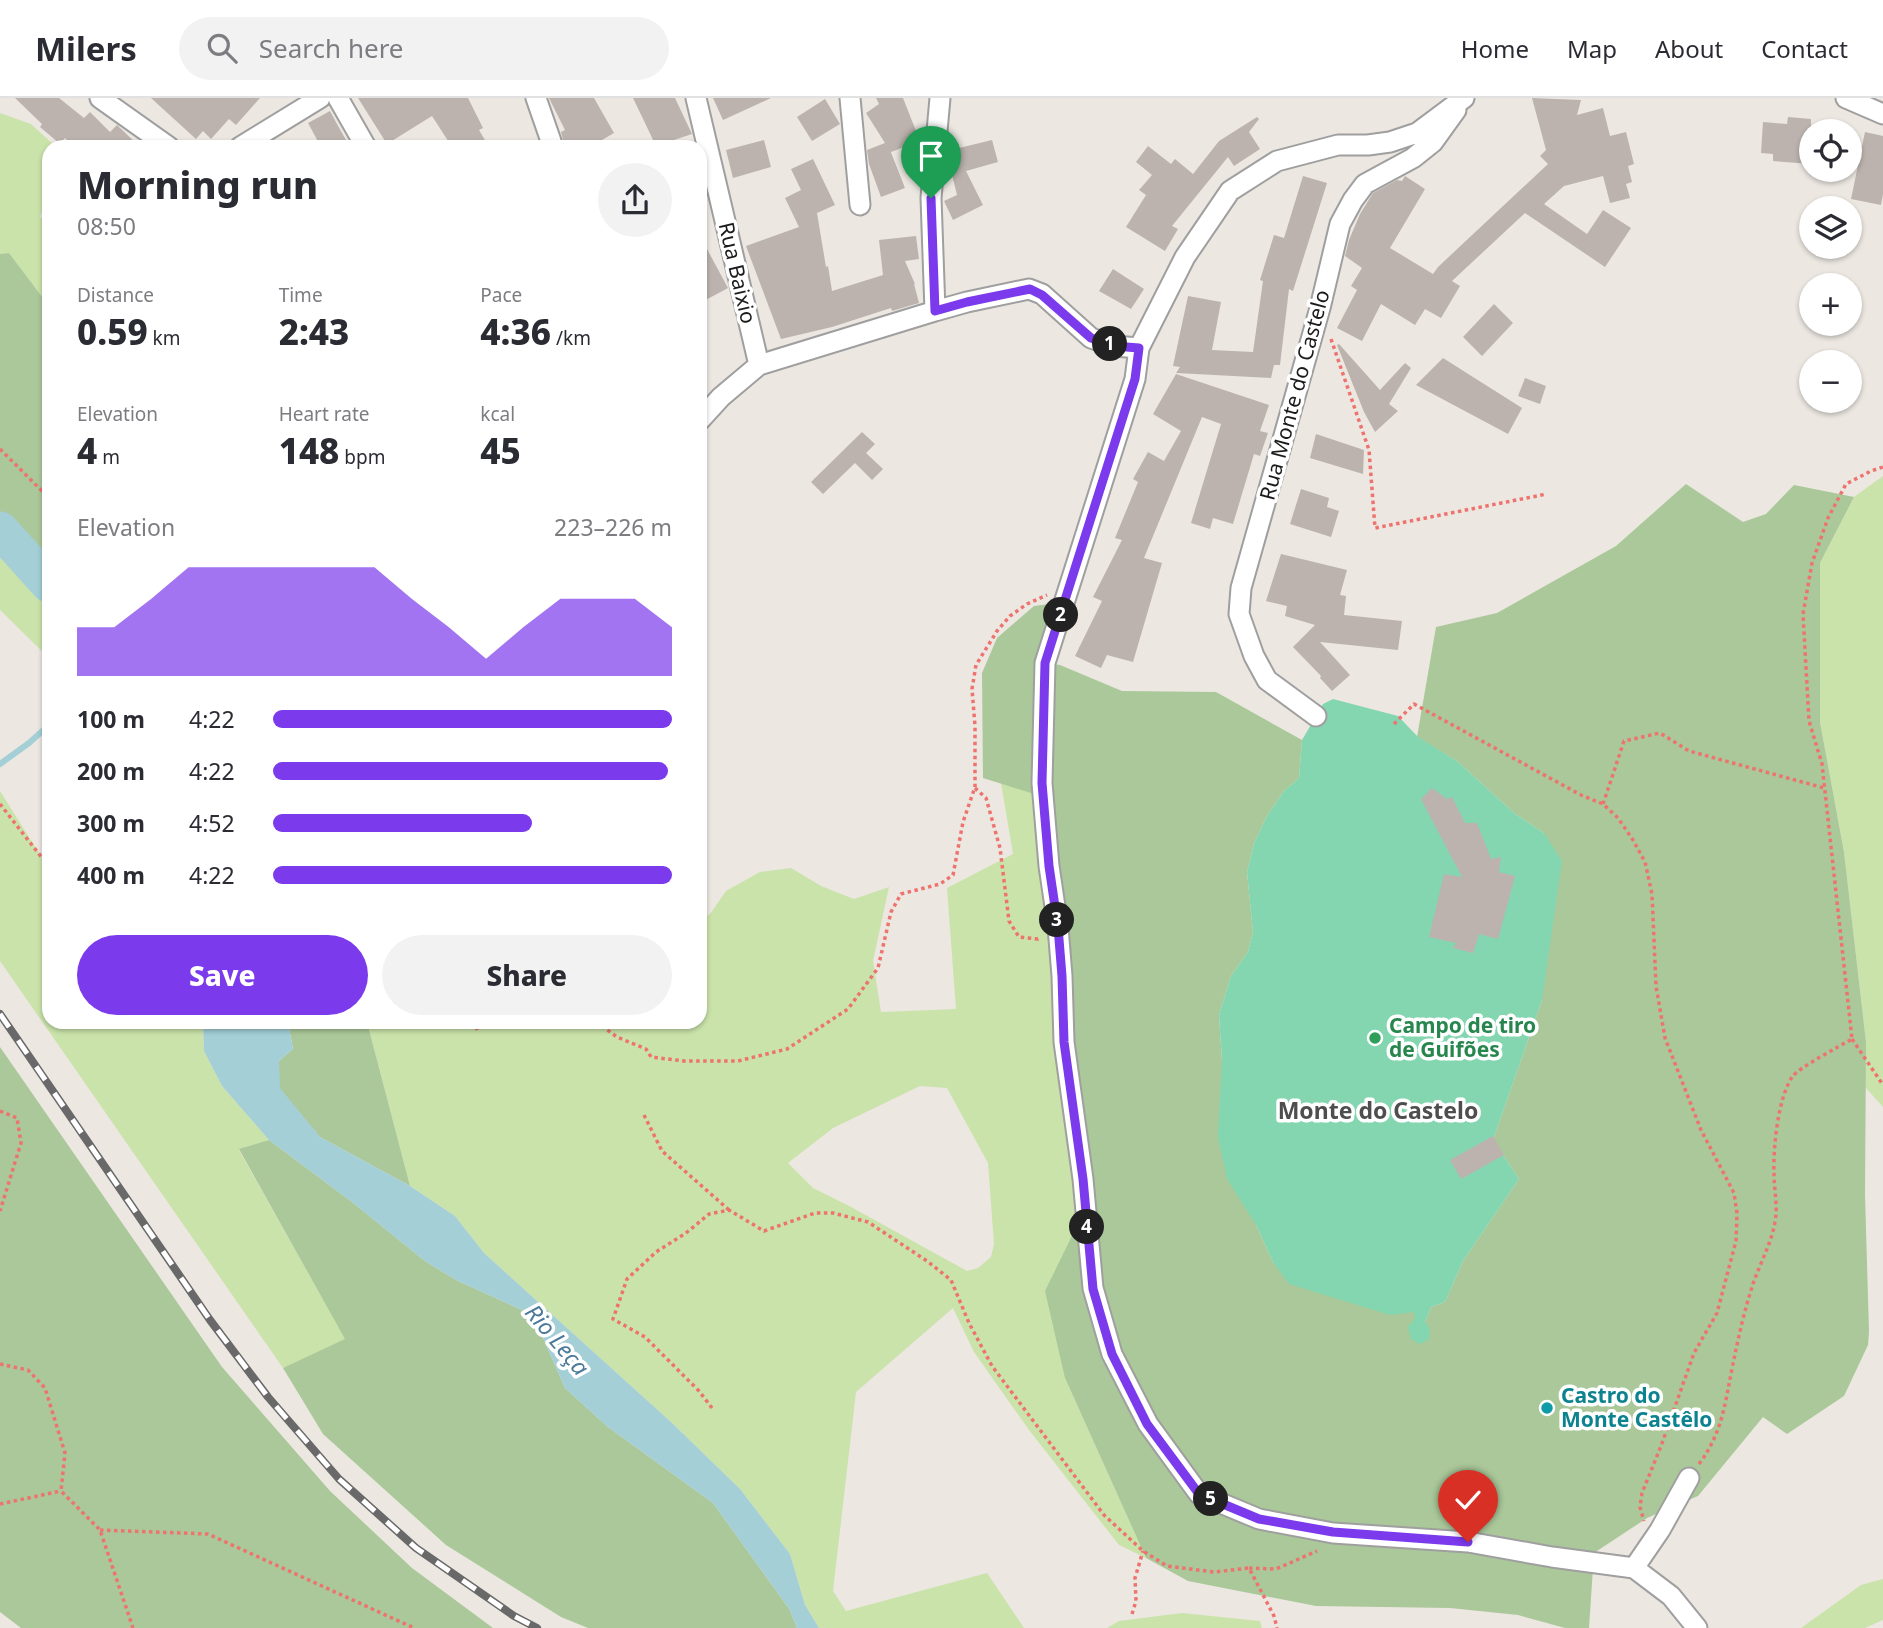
<!DOCTYPE html>
<meta charset="utf-8">
<style>
:root{--surface:#fff;--page:#f2f2f3;--text:#2b2b33;--muted:#7c7c81;--line:#e1e1e2;--accent:#7c3aed}
body{margin:0;font-family:"Noto Sans",sans-serif;background:var(--page);color:var(--text);height:100vh;display:flex;flex-direction:column;font-size:26px;white-space:nowrap}
*{box-sizing:border-box;margin:0}
p{font-size:23px;color:var(--muted)}
.icon{flex:none;width:38px;height:38px;fill:none;stroke:currentColor;stroke-width:2;stroke-linecap:round;stroke-linejoin:round}
.map{position:relative;flex:1;overflow:hidden}
.details{position:absolute;left:42px;top:42px;width:665px;height:889px;display:flex;flex-direction:column;background:var(--surface);border-radius:21px;box-shadow:0 2px 5px #0004}
.details>*{flex:none}
.tools{position:absolute;left:1799px;top:21px;display:grid;gap:14px}
.tools a{display:grid;place-items:center;width:63px;height:63px;border-radius:50%;background:var(--surface);box-shadow:0 2px 5px #0004;font-size:35px}
.pin{position:absolute;display:grid;place-items:center;width:60px;height:60px;color:#fff;margin:-72px -30px;border-radius:50% 50% 50% 0;rotate:-45deg;box-shadow:0 0 7px #0007}
.pin .icon{rotate:45deg}
.km{position:absolute;width:35px;height:35px;margin:-18px;border-radius:50%;background:#222;color:#fff;font-size:19px;line-height:35px;text-align:center}
.round{display:grid;place-items:center;flex:none;width:74px;height:74px;border-radius:37px;background:var(--page)}
.summary{display:flex;align-items:center;justify-content:space-between;height:119px;padding:0 35px}
h1{font-size:38px;font-weight:800;line-height:52px}
.metrics{display:grid;grid-template-columns:repeat(3,1fr);gap:10px;height:119px;padding:7px 35px}
.metrics div{display:grid;align-content:center}
.metrics b{font-size:35px;font-weight:800}
.metrics small{font-size:19px;font-weight:400}
.metrics p{font-size:19px}
.chart{height:196px;padding:14px 35px}
.chart p{display:flex;justify-content:space-between}
.chart svg{width:100%;height:126px;margin-top:7px;fill:var(--accent);opacity:.7}
.action{display:flex;gap:14px;margin-top:auto;padding:14px 35px}
.action a{flex:1;height:80px;border-radius:42px;background:var(--accent);color:#fff;font-size:28px;font-weight:800;line-height:80px;text-align:center}
.action a+a{background:var(--page);color:var(--text)}
ul{padding:0 35px;list-style:none;font-size:23px}
li{display:grid;grid-template-columns:112px 84px 1fr;align-items:center;height:52px}
li i{height:18px;border-radius:9px;background:var(--accent)}
header{display:flex;align-items:center;gap:42px;box-sizing:border-box;height:98px;padding:0 35px;background:var(--surface);border-bottom:2px solid var(--line)}
header strong{font-size:33px}
nav{display:flex;gap:38px;margin-inline-start:auto;font-size:24px}
.search{width:490px;height:63px;background:var(--page);display:flex;align-items:center;gap:18px;box-sizing:border-box;padding:0 24px;border-radius:38px;color:var(--muted);font-size:26px}
.map>svg:first-child{display:block}
.grass{fill:#cae3aa;fill-rule:evenodd}
.forest{fill:#aac899}
.pitch{fill:#84d6b0}
.water{fill:#a4cfd7}
.lines{fill:none;stroke-linecap:round;stroke-linejoin:round}
.stream{stroke:#a4cfd7;stroke-width:6}
.river{stroke:#a4cfd7;stroke-width:37}
.building{fill:#bcb3ae}
.street-casing{stroke:#9f9f9f;stroke-width:23}
.path{stroke:#ee736f;stroke-width:3.5;stroke-dasharray:3.5 3.5;stroke-linecap:butt}
.street{stroke:#fff;stroke-width:19}
.rail-casing{stroke:#696969;stroke-width:8}
.rail{stroke:#fff;stroke-width:5;stroke-dasharray:16;stroke-linecap:butt}
.route-casing{stroke:#fff;stroke-width:14}
.route{stroke:#7c3aed;stroke-width:9}
.leisure-dot{fill:#2e9e5b;stroke:#fff;stroke-width:2.5}
.culture-dot{fill:#0f9aa8;stroke:#fff;stroke-width:2.5}
.labels{text-anchor:middle;stroke-width:7;stroke-linejoin:round;paint-order:stroke}
.street-label{font-size:21px;fill:#1b1b1b;stroke:#fff}
.leisure-label{font-size:21px;font-weight:bold;fill:#27864d;stroke:#fff;text-anchor:start}
.culture-label{font-size:21px;font-weight:bold;fill:#0d838f;stroke:#fff;text-anchor:start}
.neighbourhood-label{font-size:23px;font-weight:bold;fill:#4e4e4e;stroke:#fff}
.water-label{font-size:23px;font-style:italic;fill:#4d7a9b;stroke:#fff}
</style>
<header>
<strong>Milers</strong>
<div class="search"><svg class="icon" aria-label="search" viewBox="0 0 24 24"><circle cx="10" cy="10" r="6"/><path d="M15 15l6 6"/></svg>Search here</div>
<nav><a>Home</a><a>Map</a><a>About</a><a>Contact</a></nav>
</header>
<div class="map">
<svg width="1883" height="1530" viewBox="0 0 1883 1530">
<rect width="100%" height="100%" fill="#ece7e1"/>
<!-- grass -->
<path class="grass" d="M 0,15 L 31,26 L 56,49 L 49,49 L 49,93 L 40,119 L 49,124 L 49,208 L 9,155 L 0,156 Z
M 1883,378 L 1883,1009 L 1865,989 L 1866,944 L 1844,754 L 1820,624 L 1820,465 L 1854,399 Z
M 0,415 L 49,470 L 49,560 L 0,512 Z
M 1001,685 L 1050,700 L 1090,1101 L 1065,1280 L 1146,1460 L 1119,1447 L 1029,1332 L 974,1254 L 953,1210 L 856,1294 L 833,1493 L 846,1513 L 987,1475 L 1024,1530 L 819,1530 L 805,1507 L 790,1456 L 740,1391 L 671,1324 L 484,1155 L 455,1118 L 410,1088 L 367,924 L 700,924 L 700,822 L 710,816 L 726,793 L 760,774 L 791,770 L 821,788 L 854,801 L 889,789 L 873,863 L 881,914 L 956,911 L 947,790 L 1013,756 ZM 920,988 L 947,990 L 988,1065 L 994,1146 L 991,1159 L 978,1170 L 967,1173 L 851,1109 L 813,1090 L 788,1065 L 833,1030 Z
M 0,693 L 49,771 L 49,924 L 203,924 L 204,953 L 222,988 L 269,1042 L 239,1052 L 346,1242 L 283,1270 L 0,863 Z
M 1883,1481 L 1883,1522 L 1865,1530 L 1801,1530 L 1861,1487 Z
M 1182,1515 L 1260,1523 L 1262,1530 L 1107,1530 L 1119,1523 Z"/>
<!-- forest -->
<path class="forest" d="M 9,155 L 49,208 L 49,470 L 0,415 L 0,156 Z
M 1686,386 L 1743,424 L 1766,416 L 1794,387 L 1854,399 L 1820,465 L 1820,624 L 1844,754 L 1866,944 L 1865,1097 L 1869,1233 L 1868,1247 L 1844,1298 L 1787,1336 L 1763,1319 L 1698,1398 L 1647,1420 L 1594,1455 L 1589,1530 L 1565,1530 L 1518,1517 L 1450,1510 L 1316,1508 L 1188,1483 L 1146,1460 L 1065,1280 L 1045,1193 L 1090,1101 L 1056,817 L 1050,701 L 983,680 L 982,575 L 997,540 L 1034,508 L 1065,504 L 1046,565 L 1060,567 L 1122,593 L 1216,594 L 1302,642 L 1299,680 L 1284,693 L 1267,718 L 1254,745 L 1247,774 L 1253,834 L 1248,854 L 1231,878 L 1219,917 L 1222,963 L 1256,1127 L 1273,1164 L 1415,1214 L 1415,1221 L 1425,1224 L 1431,1209 L 1445,1204 L 1463,1163 L 1519,1081 L 1493,1042 L 1542,902 L 1544,735 L 1514,715 L 1457,663 L 1417,639 L 1436,529 L 1497,515 L 1616,448 Z
M 288,924 L 367,924 L 410,1088 L 320,1039 L 279,990 L 279,963 L 293,951 Z
M 0,949 L 222,1269 L 330,1393 L 412,1470 L 493,1530 L 21,1530 L 0,1514 Z
M 269,1042 L 352,1104 L 425,1163 L 458,1183 L 533,1217 L 565,1290 L 608,1329 L 713,1405 L 790,1512 L 797,1530 L 588,1530 L 561,1519 L 446,1447 L 323,1336 L 283,1270 L 345,1241 L 239,1051 Z"/>
<!-- pitch -->
<path class="pitch" d="M 1333,601 L 1398,618 L 1418,639 L 1457,663 L 1514,715 L 1544,735 L 1562,763 L 1542,902 L 1493,1042 L 1519,1081 L 1463,1163 L 1445,1204 L 1431,1209 L 1425,1224 L 1430,1231 L 1429,1241 L 1420,1246 L 1411,1241 L 1408,1229 L 1415,1221 L 1414,1214 L 1390,1217 L 1289,1186 L 1273,1164 L 1256,1127 L 1227,1081 L 1218,1039 L 1222,963 L 1219,917 L 1231,878 L 1248,854 L 1253,834 L 1247,774 L 1254,745 L 1267,718 L 1284,693 L 1299,680 L 1302,642 L 1323,606 Z"/>
<!-- water -->
<path class="water" d="M 203,924 L 288,924 L 293,951 L 279,963 L 280,990 L 320,1039 L 410,1088 L 455,1118 L 484,1155 L 671,1324 L 740,1391 L 790,1456 L 805,1507 L 819,1530 L 797,1530 L 790,1512 L 713,1405 L 608,1329 L 565,1290 L 533,1217 L 458,1183 L 425,1163 L 352,1104 L 269,1042 L 222,988 L 204,953 Z"/>
<g class="lines">
<!-- stream -->
<path class="stream" d="M 0,666 L 29,645 L 49,627"/>
<!-- river -->
<path class="river" d="M 0,432 L 49,486"/>
</g>
<!-- building -->
<path class="building" d="M 15,0 L 59,0 L 84,20 L 90,14 L 110,34 L 117,27 L 140,49 L 74,49 L 65,40 L 60,46 L 40,29 L 42,26 Z
M 151,0 L 260,0 L 236,27 L 229,21 L 211,41 L 203,33 L 196,41 Z
M 358,0 L 468,0 L 483,30 L 479,32 L 489,49 L 452,49 L 432,18 L 387,46 Z
M 549,0 L 594,0 L 614,35 L 590,49 L 565,49 L 561,34 L 565,32 Z
M 633,0 L 675,0 L 692,36 L 656,48 Z
M 713,0 L 771,0 L 723,22 Z
M 876,0 L 903,0 L 920,43 L 891,54 L 890,52 L 905,90 L 881,99 L 869,66 L 867,52 L 885,45 L 866,15 L 879,6 Z
M 1532,0 L 1581,2 L 1577,17 L 1603,10 L 1610,38 L 1626,34 L 1634,66 L 1628,68 L 1632,84 L 1626,86 L 1630,100 L 1610,105 L 1603,78 L 1564,88 L 1544,106 L 1587,136 L 1603,112 L 1631,130 L 1605,169 L 1525,115 L 1452,183 L 1460,188 L 1441,220 L 1425,211 L 1415,227 L 1381,206 L 1362,243 L 1337,230 L 1357,192 L 1351,188 L 1362,170 L 1345,158 L 1349,142 L 1360,116 L 1373,95 L 1397,82 L 1402,83 L 1405,78 L 1425,91 L 1390,150 L 1433,176 L 1438,169 L 1548,66 L 1540,58 L 1546,52 Z
M 825,1 L 840,26 L 812,43 L 797,19 Z
M 330,13 L 337,26 L 350,49 L 321,49 L 308,25 Z
M 1257,19 L 1259,21 L 1249,34 L 1260,51 L 1234,68 L 1228,59 L 1172,128 L 1178,131 L 1165,153 L 1126,129 L 1146,97 L 1139,92 L 1152,77 L 1136,64 L 1148,48 L 1171,66 L 1175,61 L 1193,76 L 1219,43 Z
M 1788,19 L 1811,21 L 1811,66 L 1773,63 L 1773,56 L 1761,55 L 1763,24 L 1787,26 Z
M 1865,34 L 1883,38 L 1883,96 L 1881,107 L 1851,101 Z
M 764,42 L 771,69 L 733,80 L 726,52 Z
M 992,42 L 998,64 L 966,73 L 983,107 L 953,122 L 944,103 L 957,97 L 947,56 L 948,44 L 951,43 L 955,51 Z
M 813,61 L 835,107 L 817,115 L 826,169 L 828,168 L 832,193 L 883,177 L 879,142 L 916,138 L 919,161 L 905,163 L 915,186 L 914,186 L 919,205 L 892,213 L 891,210 L 832,229 L 781,241 L 746,148 L 799,129 L 785,100 L 801,92 L 791,71 Z
M 1303,78 L 1327,85 L 1293,193 L 1289,191 L 1280,267 L 1274,267 L 1271,280 L 1176,275 L 1180,269 L 1173,268 L 1188,198 L 1221,204 L 1212,252 L 1253,254 L 1263,183 L 1260,182 L 1274,137 L 1284,140 Z
M 700,138 L 728,190 L 700,205 Z
M 1113,171 L 1144,191 L 1131,211 L 1099,193 Z
M 1494,206 L 1513,225 L 1482,258 L 1463,239 Z
M 1339,246 L 1380,292 L 1405,265 L 1411,270 L 1389,306 L 1398,313 L 1375,334 L 1364,314 L 1337,247 Z
M 1443,260 L 1522,310 L 1508,336 L 1416,287 Z
M 1176,276 L 1269,307 L 1260,333 L 1268,335 L 1260,358 L 1254,356 L 1233,426 L 1213,420 L 1210,431 L 1191,425 L 1221,326 L 1202,319 L 1144,460 L 1162,465 L 1133,564 L 1107,557 L 1101,570 L 1075,558 L 1102,503 L 1093,499 L 1122,442 L 1115,440 L 1138,384 L 1133,381 L 1148,354 L 1164,363 L 1181,333 L 1153,316 Z
M 1525,280 L 1546,288 L 1540,306 L 1518,298 Z
M 862,334 L 875,346 L 866,355 L 883,371 L 872,382 L 855,365 L 823,396 L 811,384 Z
M 1316,336 L 1364,352 L 1363,376 L 1310,360 Z
M 1301,391 L 1329,400 L 1327,409 L 1339,413 L 1331,439 L 1290,426 Z
M 1281,456 L 1347,472 L 1340,497 L 1346,498 L 1344,517 L 1402,523 L 1398,552 L 1320,544 L 1350,577 L 1332,593 L 1320,580 L 1321,578 L 1293,549 L 1315,527 L 1285,518 L 1287,508 L 1266,503 Z
M 1432,690 L 1447,701 L 1452,699 L 1465,725 L 1477,725 L 1491,761 L 1501,759 L 1499,774 L 1515,778 L 1498,841 L 1479,836 L 1473,855 L 1453,850 L 1456,845 L 1429,839 L 1444,776 L 1462,779 L 1421,701 Z
M 1493,1038 L 1504,1057 L 1461,1081 L 1450,1062 Z"/>
<g class="lines">
<defs>
<path id="street" d="M 100,0 L 169,49
M 338,0 L 366,49
M 536,0 L 553,49
M 696,0 L 759,267
M 850,0 L 860,107
M 1464,0 L 1417,35 L 1390,44 L 1368,47 L 1338,47 L 1277,63 L 1230,93 L 1185,159 L 1139,250 L 1135,281 L 1045,565 L 1042,685 L 1049,768 L 1058,829 L 1062,878 L 1064,944 L 1083,1081 L 1093,1190 L 1112,1256 L 1148,1326 L 1199,1396 L 1259,1421 L 1333,1435 L 1468,1444 L 1552,1459 L 1634,1470 L 1671,1498 L 1697,1530
M 1846,0 L 1883,16
M 240,49 L 320,0
M 935,213 L 931,100 L 940,0
M 700,322 L 721,299 L 759,267 L 935,213 L 967,204 L 1029,191 L 1042,196 L 1091,240 L 1114,248 L 1139,250
M 1316,618 L 1267,582 L 1254,558 L 1239,516 L 1241,490 L 1320,210 L 1340,126 L 1353,102 L 1365,86 L 1413,60 L 1433,44 L 1456,12
M 1634,1470 L 1660,1432 L 1689,1380"/>
</defs>
<!-- street casing -->
<use href="#street" class="street-casing"/>
<!-- path -->
<path class="path" d="M 1331,241 L 1369,352 L 1375,430 L 1547,396
M 0,351 L 49,400
M 1394,626 L 1414,606 L 1581,697 L 1603,706 L 1618,720 L 1633,742 L 1645,764 L 1652,796 L 1656,888 L 1665,940 L 1701,1032 L 1734,1095 L 1737,1115 L 1736,1143 L 1717,1215 L 1694,1255 L 1661,1348 L 1642,1395 L 1640,1409 L 1644,1423
M 975,690 L 986,700 L 1000,750 L 1009,823 L 1019,839 L 1038,841 L 1041,839
M 0,706 L 46,765
M 1603,706 L 1624,643 L 1660,635 L 1689,653 L 1824,690
M 596,924 L 617,939 L 646,951 L 651,959 L 684,963 L 738,963 L 787,951 L 848,911 L 878,870 L 891,814 L 901,796 L 940,786 L 953,777 L 963,724 L 975,689 L 975,628 L 972,591 L 976,567 L 997,533 L 1010,518 L 1027,506 L 1047,497
M 475,931 L 495,924
M 1852,941 L 1883,987
M 0,1013 L 17,1020 L 21,1045 L 0,1113
M 644,1017 L 662,1053 L 729,1112
M 0,1266 L 28,1272 L 45,1290 L 65,1355 L 61,1393 L 100,1432 L 133,1530
M 712,1310 L 699,1293 L 645,1239 L 613,1221 L 627,1181 L 656,1154 L 686,1135 L 709,1116 L 729,1112 L 764,1133 L 815,1115 L 833,1115 L 868,1124 L 927,1163 L 951,1182 L 969,1225 L 992,1268 L 1104,1417 L 1143,1453 L 1167,1468 L 1214,1474 L 1249,1470 L 1274,1518 L 1277,1530
M 1699,1366 C 1723,1334 1725,1304 1733,1266 C 1738,1241 1744,1214 1752,1189 C 1759,1167 1771,1147 1775,1124 C 1778,1107 1774,1092 1774,1076 C 1773,1050 1778,998 1793,978 C 1800,969 1840,948 1852,941 L 1822,666 L 1809,623 L 1803,516 L 1812,465 L 1828,420 L 1846,386 L 1871,373 L 1883,369
M 0,1406 L 61,1393
M 100,1432 L 208,1436 L 414,1530
M 1249,1470 L 1276,1471 L 1317,1453
M 1132,1516 L 1136,1503 L 1135,1480 L 1143,1453"/>
<!-- street -->
<use href="#street" class="street"/>
<defs>
<path id="rail" d="M 0,916 L 210,1222 L 268,1299 L 339,1381 L 416,1450 L 514,1518 L 537,1530"/>
</defs>
<!-- rail casing -->
<use href="#rail" class="rail-casing"/>
<!-- rail -->
<use href="#rail" class="rail"/>
</g>
<g class="lines">
<defs>
<path id="route" d="M 931,100 L 935,213 L 967,204 L 1030,191 L 1042,197 L 1091,240 L 1114,248 L 1139,250 L 1135,281 L 1045,565 L 1042,685 L 1049,768 L 1058,829 L 1062,878 L 1064,944 L 1083,1081 L 1093,1191 L 1112,1256 L 1147,1326 L 1199,1396 L 1259,1421 L 1333,1434 L 1468,1444"/>
</defs>
<!-- route casing -->
<use href="#route" class="route-casing"/>
<!-- route -->
<use href="#route" class="route"/>
</g>
<!-- markers -->
<circle class="leisure-dot" cx="1375" cy="940" r="7"/>
<circle class="culture-dot" cx="1547" cy="1310" r="7"/>
<g class="labels">
<!-- street labels -->
<g class="street-label">
<text transform="translate(737 175) rotate(77)" y="7">Rua Baixio</text>
<text transform="translate(1295 297) rotate(-75)" y="7">Rua Monte do Castelo</text>
</g>
<!-- leisure labels -->
<g class="leisure-label">
<text x="1389" y="935">Campo de tiro<tspan x="1389" dy="24">de Guifões</tspan></text>
</g>
<!-- culture labels -->
<g class="culture-label">
<text x="1561" y="1305">Castro do<tspan x="1561" dy="24">Monte Castêlo</tspan></text>
</g>
<!-- neighbourhood labels -->
<g class="neighbourhood-label">
<text x="1378" y="1021">Monte do Castelo</text>
</g>
<!-- water labels -->
<g class="water-label">
<text transform="translate(557 1242) rotate(50)" y="8">Rio Leça</text>
</g>
</g>
</svg>
<div class="tools">
<a><svg class="icon" aria-label="locate" viewBox="0 0 24 24"><circle cx="12" cy="12" r="6"/><path d="M12 2v4M12 18v4M2 12h4M18 12h4"/></svg></a>
<a><svg class="icon" aria-label="layers" viewBox="0 0 24 24"><path d="M12 4l9 5-9 5-9-5zM3 14l9 5 9-5"/></svg></a>
<a>+</a>
<a>−</a>
</div>
<div class="pin" style="left:931px;top:100px;background:#1e9e55"><svg class="icon" aria-label="arrive" viewBox="0 0 24 24"><path d="M6 21V4h12l-3 4 3 4H6"/></svg></div>
<div class="pin" style="left:1468px;top:1444px;background:#d93025"><svg class="icon" aria-label="check" viewBox="0 0 24 24"><path d="M5 12l5 5 9-10"/></svg></div>
<b class="km" style="left:1110px;top:246px">1</b>
<b class="km" style="left:1061px;top:517px">2</b>
<b class="km" style="left:1057px;top:822px">3</b>
<b class="km" style="left:1087px;top:1129px">4</b>
<b class="km" style="left:1211px;top:1401px">5</b>
<section class="details">
<div class="summary"><div><h1>Morning run</h1><p>08:50</p></div><a class="round"><svg class="icon" aria-label="share" viewBox="0 0 24 24"><path d="M12 15V3M7 8l5-5 5 5M5 13v7h14v-7"/></svg></a></div>
<div class="metrics">
<div><p>Distance</p><b>0.59<small> km</small></b></div>
<div><p>Time</p><b>2:43</b></div>
<div><p>Pace</p><b>4:36<small> /km</small></b></div>
</div>
<div class="metrics">
<div><p>Elevation</p><b>4<small> m</small></b></div>
<div><p>Heart rate</p><b>148<small> bpm</small></b></div>
<div><p>kcal</p><b>45</b></div>
</div>
<div class="chart"><p><span>Elevation</span>223–226 m</p>
<svg viewBox="0 0 160 44" preserveAspectRatio="none"><path d="M0 44V27L10 27L20 17L30 6L40 6L50 6L60 6L70 6L80 6L90 17L100 27L110 38L120 27L130 17L140 17L150 17L160 27V44z"/></svg>
</div>
<ul>
<li><b>100 m</b>4:22<i style="width:100%"></i></li>
<li><b>200 m</b>4:22<i style="width:99%"></i></li>
<li><b>300 m</b>4:52<i style="width:65%"></i></li>
<li><b>400 m</b>4:22<i style="width:100%"></i></li>
</ul>
<div class="action"><a>Save</a><a>Share</a></div>
</section>
</div>
